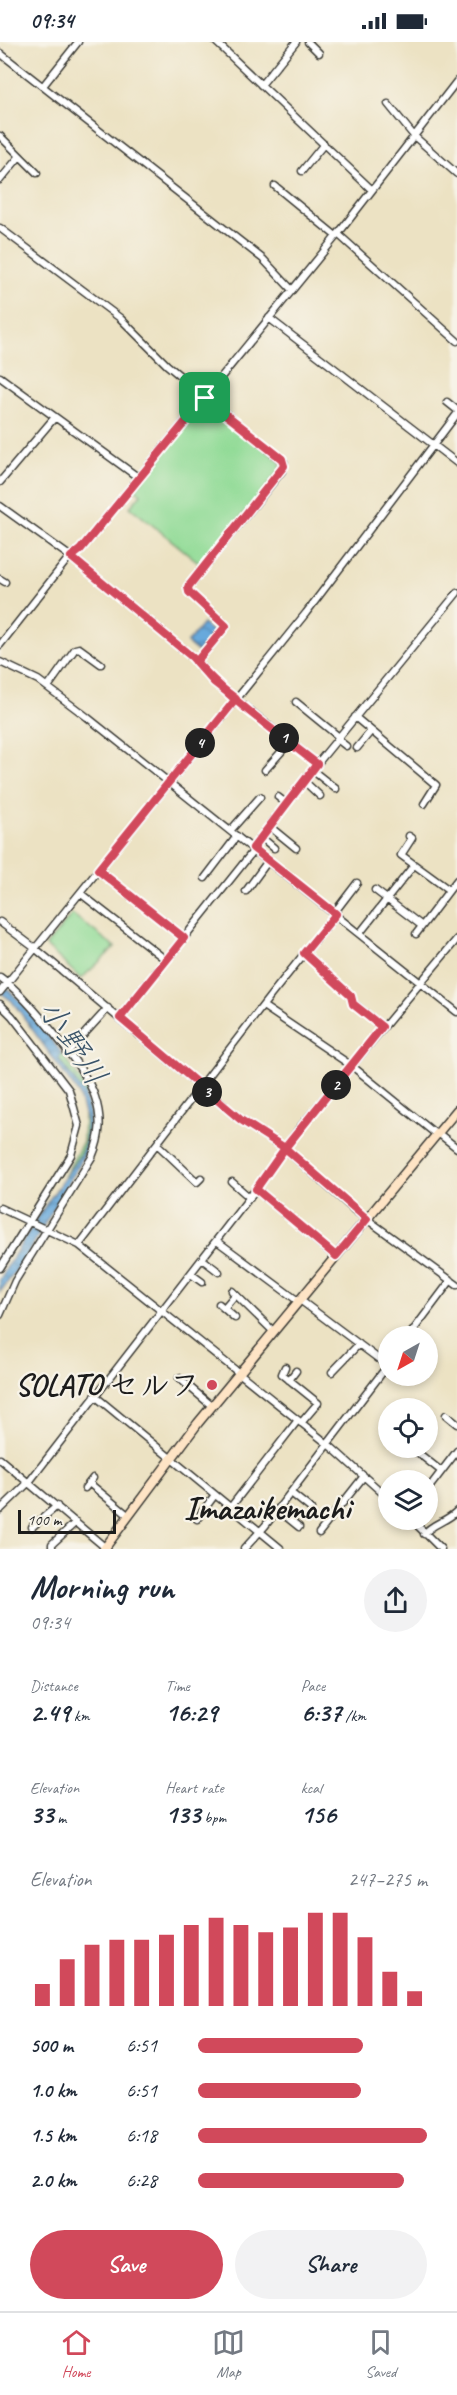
<!DOCTYPE html>
<meta charset="utf-8">
<style>
:root{--surface:#fff;--page:#f2f2f3;--text:#1f2937;--muted:#747a83;--line:#e0e1e3;--accent:#d1495b}
body{margin:0;font-family:Caveat,"Klee One",sans-serif;background:var(--page);color:var(--text);height:100vh;display:flex;flex-direction:column;font-size:22px;white-space:nowrap}
*{box-sizing:border-box;margin:0}
p{font-size:20px;color:var(--muted)}
.icon{flex:none;width:33px;height:33px;fill:none;stroke:currentColor;stroke-width:2;stroke-linecap:round;stroke-linejoin:round}
.map{position:relative;height:1507px;overflow:hidden}
.drawer{display:flex;flex-direction:column;background:var(--surface);flex:1}
.drawer>*{flex:none}
.needle{width:39px;rotate:219deg}
.tools{position:absolute;left:378px;top:1284px;display:grid;gap:12px}
.tools a{display:grid;place-items:center;width:60px;height:60px;border-radius:50%;background:var(--surface);box-shadow:0 3px 9px #0003;font-size:30px}
.scale{position:absolute;left:18px;bottom:15px;width:98px;box-sizing:border-box;padding-left:6px;border:3px solid #1c1c1c;border-top:0;font-size:16px;line-height:21px;white-space:nowrap;color:#1c1c1c;-webkit-text-stroke:4px #f7f3e8;paint-order:stroke}
.pin{position:absolute;display:grid;place-items:center;width:51px;height:51px;color:#fff;margin:-26px;border-radius:12px;box-shadow:0 3px 9px #0006}
.km{position:absolute;width:30px;height:30px;margin:-15px;border-radius:50%;background:#222;color:#fff;font-size:16px;line-height:30px;text-align:center}
.round{display:grid;place-items:center;flex:none;width:63px;height:63px;border-radius:32px;background:var(--page)}
.headline{display:flex;align-items:center;justify-content:space-between;height:102px;padding:0 30px}
h1{font-size:33px;font-weight:700;line-height:45px}
.metrics{display:grid;grid-template-columns:repeat(3,1fr);gap:9px;height:102px;padding:6px 30px}
.metrics div{display:grid;align-content:center}
.metrics b{font-size:26px;font-weight:700}
.metrics small{font-size:16px;font-weight:400}
.metrics p{font-size:16px}
.chart{height:168px;padding:12px 30px}
.chart p{display:flex;justify-content:space-between}
.chart svg{width:100%;height:108px;margin-top:6px;stroke:var(--accent);stroke-width:6}
.cta{display:flex;gap:12px;margin-top:auto;padding:12px 30px}
.cta a{flex:1;height:69px;border-radius:36px;background:var(--accent);color:#fff;font-size:24px;font-weight:700;line-height:69px;text-align:center}
.cta a+a{background:var(--page);color:var(--text)}
ul{padding:0 30px;list-style:none;font-size:20px}
li{display:grid;grid-template-columns:96px 72px 1fr;align-items:center;height:45px}
li i{height:15px;border-radius:8px;background:var(--accent)}
.status{display:flex;justify-content:space-between;align-items:center;height:42px;padding:0 30px;background:var(--surface);direction:ltr}
.status svg{height:16px;fill:currentColor}
.menu{display:flex;justify-content:space-around;align-items:center;height:84px;border-top:2px solid var(--line);background:var(--surface);font-size:16px;color:var(--muted)}
.menu a{display:grid;justify-items:center;gap:3px}
.menu .on{color:var(--accent)}
.map>svg:first-child{display:block}
.grass{fill:url(#grass-dots);stroke:#577c5a;stroke-width:1.5}
.park{fill:#92db97;stroke:#577c5a;stroke-width:1.5}
.water{fill:url(#water-waves);stroke:#42627c;stroke-width:1.5}
.lines{fill:none;stroke-linecap:round;stroke-linejoin:round}
.street-casing{stroke:#3b3a35;stroke-width:9}
.secondary-casing{stroke:#3b3a35;stroke-width:11}
.street{stroke:#fff;stroke-width:6}
.secondary{stroke:#fee4c5;stroke-width:8}
.route-casing{stroke:#fff;stroke-width:12}
.route{stroke:#d1495b;stroke-width:8}
.poi-dot{fill:#d1495b;stroke:#f7f3e8;stroke-width:2}
.labels{text-anchor:middle;stroke-width:4.5;stroke-linejoin:round;paint-order:stroke}
.poi-label{font-size:30px;font-weight:bold;fill:#1c1c1c;stroke:#f7f3e8;text-anchor:end}
.water-label{font-size:32px;font-style:italic;fill:#3a5469;stroke:#f7f3e8}
.quarter-label{font-size:33px;font-weight:bold;fill:#1c1c1c;stroke:#f7f3e8}
</style>
<div class="status"><b>09:34</b><svg viewBox="0 0 49 12"><path d="M0 12V9h3v3zM5 12V6h3v6zM10 12V3h3v9zM15 12V0h3v12zM26 1h20v11H26zM47 4h2v5h-2z"/></svg></div>
<div class="map">
<svg width="457" height="1507" viewBox="0 0 457 1507">
<defs>
<pattern id="grass-dots" width="8" height="8" patternUnits="userSpaceOnUse" patternTransform="scale(1.5)"><rect width="8" height="8" fill="#92db97"/><path d="M2 2h.1M6 6h.1" fill="none" stroke="#7dbb82" stroke-width="1.8" stroke-linecap="round"/></pattern>
<pattern id="water-waves" width="16" height="10" patternUnits="userSpaceOnUse" patternTransform="scale(1.5)"><rect width="16" height="10" fill="#68a9dc"/><path d="M0 5q4-4 8 0t8 0" fill="none" stroke="#5589b2"/></pattern>
</defs>
<rect width="100%" height="100%" fill="#f7f3e8"/>
<filter id="ink" filterUnits="userSpaceOnUse"><feTurbulence type="fractalNoise" baseFrequency=".0167" numOctaves="2"/><feDisplacementMap in="SourceGraphic" scale="12" xChannelSelector="R" yChannelSelector="G"/><feConvolveMatrix kernelMatrix="1 2 1 2 8 2 1 2 1" color-interpolation-filters="sRGB"/></filter>
<filter id="wash" filterUnits="userSpaceOnUse"><feTurbulence type="fractalNoise" baseFrequency=".008" numOctaves="4" result="noise"/><feDisplacementMap in="SourceGraphic" scale="24" xChannelSelector="R" yChannelSelector="G"/><feGaussianBlur stdDeviation="1.35" result="paint"/><feColorMatrix in="noise" values="0 0 0 0 0 0 0 0 0 0 0 0 0 0 0 0 0 1.4 0 .05"/><feComposite in="paint" operator="in"/></filter>
<g filter="url(#wash)">
<rect width="100%" height="100%" fill="#ece2c3"/>
<!-- grass -->
<path class="grass" d="M 61,1010 L 89,1051 L 85,1053 L 59,1017 Z
M 84,1067 C 90,1099 84,1109 64,1135 L 83,1099 Z"/>
<!-- park -->
<path class="park" d="M 203,362 L 209,362 L 281,420 L 280,428 L 202,523 L 130,465 L 141,452 L 135,447 Z
M 72,872 L 115,905 L 81,937 L 46,904 Z"/>
<!-- water -->
<path class="water" d="M 203,582 L 214,591 L 198,610 L 187,601 Z
M 0,940 L 21,960 L 61,1010 L 59,1018 L 85,1053 L 90,1074 L 89,1105 L 24,1218 L 0,1250 L 0,1238 L 7,1225 L 47,1161 L 81,1112 L 86,1099 L 86,1079 L 78,1051 L 12,959 L 0,950 Z"/>
</g>
<g filter="url(#ink)">
<g class="lines">
<defs>
<path id="street" d="M 216,0 L 371,147
M 308,0 L 319,11
M 0,11 L 263,217 L 292,248
M 261,43 L 296,0
M 43,44 L 78,0
M 388,62 L 414,94 L 457,132
M 0,94 L 37,131
M 302,129 L 324,102
M 0,138 L 19,115
M 275,144 L 336,194
M 0,186 L 120,276 L 167,323 L 284,420 L 282,429 L 188,545 L 189,550 L 226,584 L 196,620
M 338,192 L 457,299
M 269,276 L 457,421
M 0,335 L 139,436
M 447,360 L 457,368
M 0,440 L 55,375
M 0,464 L 71,515 L 192,615 L 214,640 L 317,722 L 253,806
M 0,537 L 5,540
M 0,603 L 67,518 L 80,508 L 338,192 L 457,39
M 0,620 L 38,638 L 87,675 L 457,970
M 48,645 L 75,607 L 79,606 L 101,622
M 296,660 L 339,695
M 355,675 L 436,743 L 424,762
M 337,697 L 346,704
M 357,706 L 371,689
M 317,722 L 457,551
M 265,728 L 290,700
M 312,728 L 336,747
M 304,739 L 320,754
M 278,755 L 287,762
M 269,784 L 296,806
M 230,789 L 260,755
M 409,794 L 412,796 L 401,813 L 449,848
M 261,795 L 274,806
M 98,828 L 184,896
M 205,836 L 237,794
M 375,848 L 422,884
M 246,849 L 268,819
M 80,851 L 166,918
M 334,871 L 357,841
M 0,880 L 36,907 L 241,1078 L 284,1106 L 353,1167 L 457,1243
M 360,891 L 414,823
M 416,892 L 457,838
M 305,911 L 351,954 L 353,961 L 382,985
M 0,935 C 25,953 86,1026 95,1055 C 102,1076 101,1094 92,1115 L 15,1239 L 0,1273
M 0,950 L 306,571 L 457,372
M 0,962 L 12,974 L 69,1048 L 79,1084 L 71,1113 L 0,1226
M 263,964 L 352,1024 L 437,1093
M 120,976 L 254,808
M 67,1011 L 108,966
M 438,1091 L 457,1106
M 157,1102 L 197,1140 L 201,1136
M 232,1140 L 250,1156
M 256,1147 L 335,1214
M 0,1166 L 79,1203 L 329,1403 L 388,1456
M 217,1199 L 298,1259
M 79,1203 L 271,953 L 336,872
M 202,1217 L 219,1230
M 191,1232 L 202,1240
M 232,1249 L 273,1289
M 300,1258 L 388,1324
M 219,1262 L 235,1276
M 224,1266 L 235,1253
M 409,1294 L 451,1238
M 285,1325 L 282,1332 L 318,1361 L 301,1381
M 332,1330 L 359,1302
M 179,1336 L 212,1364
M 289,1338 L 296,1329
M 95,1354 L 280,1506
M 446,1373 L 457,1382
M 416,1406 L 417,1410 L 441,1429
M 0,1417 L 107,1507
M 89,1441 L 129,1474
M 85,1446 L 93,1436
M 428,1447 L 457,1409
M 291,1451 L 311,1467
M 230,1466 L 298,1378
M 0,1468 L 29,1440 L 256,1147 L 298,1088 L 457,897
M 278,1468 L 299,1485
M 197,1477 L 214,1454
M 412,1478 L 441,1507
M 32,1485 L 57,1464
M 319,1491 L 364,1434
M 424,1492 C 433,1481 446,1480 457,1469
M 52,1507 L 52,1502 L 76,1480
M 244,1507 L 265,1484 L 388,1323"/>
<path id="secondary" d="M 104,1507 L 198,1381 L 457,1068"/>
</defs>
<!-- street casing -->
<use href="#street" class="street-casing"/>
<!-- secondary casing -->
<use href="#secondary" class="secondary-casing"/>
<!-- street -->
<use href="#street" class="street"/>
<!-- secondary -->
<use href="#secondary" class="secondary"/>
</g>
</g>
<g class="lines" filter="url(#ink)">
<defs>
<path id="route" d="M 205,356 L 80,508 L 71,515 L 192,615 C 227,656 274,688 317,722 L 253,806 L 336,872 L 304,911 L 351,954 L 353,962 L 382,985 L 285,1106 L 367,1177 L 336,1214 L 256,1147 L 285,1106 L 241,1078 L 120,976 L 184,896 L 98,828 L 236,657 L 214,640 L 196,620 L 226,584 L 189,550 L 188,545 L 284,424 L 282,417 L 205,356"/>
</defs>
<!-- route casing -->
<use href="#route" class="route-casing"/>
<!-- route -->
<use href="#route" class="route"/>
</g>
<!-- markers -->
<circle class="poi-dot" cx="212" cy="1343" r="6"/>
<g class="labels">
<!-- poi labels -->
<g class="poi-label">
<text x="200" y="1353">SOLATO セルフ</text>
</g>
<!-- water labels -->
<g class="water-label">
<text transform="translate(73 1000) rotate(56)" y="11">小野川</text>
</g>
<!-- quarter labels -->
<g class="quarter-label">
<text x="267" y="1477">Imazaikemachi</text>
</g>
</g>
</svg>
<div class="tools">
<a><svg class="needle" viewBox="-14 -14 28 28"><path d="M0-13l5 13h-10z" fill="#e53935"/><path d="M0 13l5-13h-10z" fill="#747a83"/></svg></a>
<a><svg class="icon" aria-label="locate" viewBox="0 0 24 24"><circle cx="12" cy="12" r="6"/><path d="M12 2v4M12 18v4M2 12h4M18 12h4"/></svg></a>
<a><svg class="icon" aria-label="layers" viewBox="0 0 24 24"><path d="M12 4l9 5-9 5-9-5zM3 14l9 5 9-5"/></svg></a>
</div>
<div class="scale">100 m</div>
<div class="pin" style="left:205px;top:356px;background:#1e9e55"><svg class="icon" aria-label="arrive" viewBox="0 0 24 24"><path d="M6 21V4h12l-3 4 3 4H6"/></svg></div>
<b class="km" style="left:284px;top:696px">1</b>
<b class="km" style="left:336px;top:1043px">2</b>
<b class="km" style="left:207px;top:1050px">3</b>
<b class="km" style="left:200px;top:701px">4</b>
</div>
<section class="drawer">
<div class="headline"><div><h1>Morning run</h1><p>09:34</p></div><a class="round"><svg class="icon" aria-label="share" viewBox="0 0 24 24"><path d="M12 15V3M7 8l5-5 5 5M5 13v7h14v-7"/></svg></a></div>
<div class="metrics">
<div><p>Distance</p><b>2.49<small> km</small></b></div>
<div><p>Time</p><b>16:29</b></div>
<div><p>Pace</p><b>6:37<small> /km</small></b></div>
</div>
<div class="metrics">
<div><p>Elevation</p><b>33<small> m</small></b></div>
<div><p>Heart rate</p><b>133<small> bpm</small></b></div>
<div><p>kcal</p><b>156</b></div>
</div>
<div class="chart"><p><span>Elevation</span>247–275 m</p>
<svg viewBox="0 0 160 44" preserveAspectRatio="none"><path d="M5 44V35M15 44V25M25 44V19M35 44V17M45 44V17M55 44V15M65 44V11M75 44V8M85 44V11M95 44V14M105 44V12M115 44V6M125 44V6M135 44V16M145 44V30M155 44V38"/></svg>
</div>
<ul>
<li><b>500 m</b>6:51<i style="width:72%"></i></li>
<li><b>1.0 km</b>6:51<i style="width:71%"></i></li>
<li><b>1.5 km</b>6:18<i style="width:100%"></i></li>
<li><b>2.0 km</b>6:28<i style="width:90%"></i></li>
</ul>
<div class="cta"><a>Save</a><a>Share</a></div>
</section>
<nav class="menu">
<a class="on"><svg class="icon" aria-label="home" viewBox="0 0 24 24"><path d="M3 11l9-7 9 7M6 9v11h12V9"/></svg>Home</a>
<a><svg class="icon" aria-label="map" viewBox="0 0 24 24"><path d="M3 6l6-2 6 2 6-2v14l-6 2-6-2-6 2zM9 4v14M15 6v14"/></svg>Map</a>
<a><svg class="icon" aria-label="saved" viewBox="0 0 24 24"><path d="M7 4h10v16l-5-4-5 4z"/></svg>Saved</a>
</nav>
